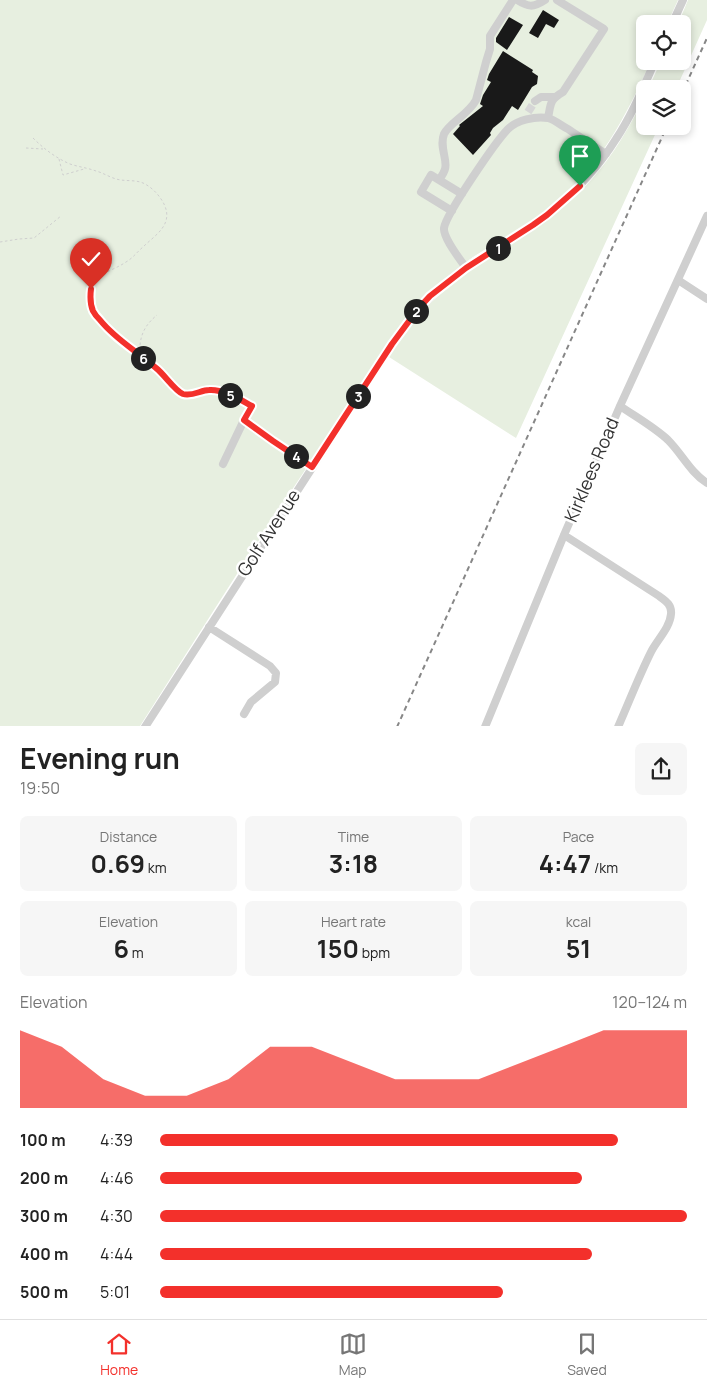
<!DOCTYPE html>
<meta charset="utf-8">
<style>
:root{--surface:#fff;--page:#f6f6f6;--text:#222;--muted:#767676;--line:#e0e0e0;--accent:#f3302b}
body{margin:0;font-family:Manrope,sans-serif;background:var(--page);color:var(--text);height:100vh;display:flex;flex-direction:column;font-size:19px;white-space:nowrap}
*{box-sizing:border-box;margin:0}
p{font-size:16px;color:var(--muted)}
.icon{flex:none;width:28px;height:28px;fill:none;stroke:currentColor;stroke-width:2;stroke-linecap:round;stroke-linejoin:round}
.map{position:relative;height:726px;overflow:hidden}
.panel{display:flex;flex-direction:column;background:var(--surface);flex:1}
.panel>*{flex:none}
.tools{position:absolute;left:636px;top:15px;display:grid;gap:10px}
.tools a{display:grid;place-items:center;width:55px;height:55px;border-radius:8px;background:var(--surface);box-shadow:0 2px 8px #0003;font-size:25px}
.pin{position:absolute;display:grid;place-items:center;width:42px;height:42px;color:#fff;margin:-51px -21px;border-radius:50% 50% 50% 0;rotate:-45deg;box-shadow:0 0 5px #0007}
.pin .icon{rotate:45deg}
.km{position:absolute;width:25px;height:25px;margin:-12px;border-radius:50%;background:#222;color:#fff;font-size:14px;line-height:25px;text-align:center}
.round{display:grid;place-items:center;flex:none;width:52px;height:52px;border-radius:8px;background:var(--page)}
.head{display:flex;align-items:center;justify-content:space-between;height:85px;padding:0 20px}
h1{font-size:28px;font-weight:700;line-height:38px}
.stats{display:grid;grid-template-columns:repeat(3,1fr);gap:8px;height:85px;padding:5px 20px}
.stats div{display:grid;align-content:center;border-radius:8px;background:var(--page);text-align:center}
.stats b{font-size:25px;font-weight:700}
.stats small{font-size:14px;font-weight:400}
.stats p{font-size:14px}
.chart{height:140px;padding:10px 20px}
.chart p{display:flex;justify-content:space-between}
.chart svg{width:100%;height:90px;margin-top:5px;fill:var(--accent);opacity:.7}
ul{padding:0 20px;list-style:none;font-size:16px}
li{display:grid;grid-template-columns:80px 60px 1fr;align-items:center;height:38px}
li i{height:12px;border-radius:6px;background:var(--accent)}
.tabs{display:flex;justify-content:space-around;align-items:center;height:70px;border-top:1px solid var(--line);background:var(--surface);font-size:14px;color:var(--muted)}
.tabs a{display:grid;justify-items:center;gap:2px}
.tabs .selected{color:var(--accent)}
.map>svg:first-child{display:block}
.green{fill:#e7efe0}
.building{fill:#191919}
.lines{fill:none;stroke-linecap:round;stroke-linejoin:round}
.minor-tunnel{stroke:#d6d6d6;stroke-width:8;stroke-dasharray:8 4;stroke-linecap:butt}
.path{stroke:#cfcfcf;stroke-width:1;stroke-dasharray:2.5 2.5;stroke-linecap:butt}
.minor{stroke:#cfcfcf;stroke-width:8}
.rail{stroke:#878787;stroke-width:2;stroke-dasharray:5 4;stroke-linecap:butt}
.route-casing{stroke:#fff;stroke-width:10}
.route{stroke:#f3302b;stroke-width:6}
.labels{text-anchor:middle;stroke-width:5;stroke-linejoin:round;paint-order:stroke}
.street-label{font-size:18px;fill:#323232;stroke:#fff}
</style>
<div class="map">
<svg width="707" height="727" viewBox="0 0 707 727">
<rect width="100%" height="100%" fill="#fff"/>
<!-- green -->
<path class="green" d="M 0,0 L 678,0 L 667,24 L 645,24 L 645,61 L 651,61 C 625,118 600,167 550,207 C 526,227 499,240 473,257 C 446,276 425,296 403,321 L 242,566 L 140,726 L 0,727 Z
M 688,0 L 707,0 L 707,20 L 676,89 L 648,89 L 661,61 L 682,61 L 682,24 L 678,24 Z
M 645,96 L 645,126 L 659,126 L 516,438 L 389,357 C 409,325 428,302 459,279 C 491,254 528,237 559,211 C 600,177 622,142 645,96 Z"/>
<!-- building -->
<path class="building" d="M 543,10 L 559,20 L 554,28 L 546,24 L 538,38 L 529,33 Z
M 509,17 L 523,25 L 507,50 L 496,42 L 496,38 Z
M 503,51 L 533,70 L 532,72 L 538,76 L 537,84 L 532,87 L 518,110 L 512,106 L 503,120 L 493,128 L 490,133 L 491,135 L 473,155 L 453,134 L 460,126 L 459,125 L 483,106 L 480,104 L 483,95 L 491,82 L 487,80 L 489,74 Z"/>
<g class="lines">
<!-- minor-tunnel -->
<path class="minor-tunnel" d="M 528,112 L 535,101"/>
<!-- path -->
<path class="path" d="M 33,138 C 44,149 56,158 70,164 C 79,167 88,168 96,171 C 104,173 112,179 121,180 C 128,181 136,180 143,183 C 152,187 160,196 164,204 C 174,225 155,235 143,247 C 137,252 133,258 126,262 C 113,271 96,273 91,289 C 82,321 135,350 155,367 C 163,373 177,393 185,395 C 195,397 204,389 215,390
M 26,148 L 43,149
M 59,159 L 63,175 L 84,169
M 0,242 L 19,239 L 34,238 L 61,216
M 140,365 C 139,343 139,330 157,315"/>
<!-- minor -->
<path class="minor" d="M 517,0 C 528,7 533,8 545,0
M 672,24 L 683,0
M 535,101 L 541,97 L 554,97
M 548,118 C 551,104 549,100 563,92 L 604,29 L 557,0
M 439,180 C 441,177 444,173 445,169 C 448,160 439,147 444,134 C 449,123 469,114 476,100 L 486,62 L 490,49 L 490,36 L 513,0
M 452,211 L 421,192 L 431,175 L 462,194
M 466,268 C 460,259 443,238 444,228 C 446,214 496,141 508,129 C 517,120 535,116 548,118 C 555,120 562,126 568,129 C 581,138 594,146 606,154
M 678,280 L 707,299
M 223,392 L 227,393 L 252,406 L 244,420
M 620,406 C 636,417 654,427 668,440 C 682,454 690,472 707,483
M 223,464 L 244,420 L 273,441 L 313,467
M 564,535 L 659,596 C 666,601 672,605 671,614 C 670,628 657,640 651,652 C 639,676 629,702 618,727
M 209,627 L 270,666 L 276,673 L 275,682 L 251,702 L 244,714
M 145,727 L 392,344 C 415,311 440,283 474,262 C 499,247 525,233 548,215 C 574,193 598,168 616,139 C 632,115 643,88 655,61
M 485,727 L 564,535 L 620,406 L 707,216"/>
<!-- rail -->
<path class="rail" d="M 682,93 L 707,38
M 397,727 L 667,126"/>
</g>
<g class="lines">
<defs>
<path id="route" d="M 91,289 C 90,297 90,304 93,311 C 95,315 98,318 100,320 C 116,340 137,351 156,368 C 164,374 175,391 183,394 C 192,397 201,390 209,390 C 224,389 239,399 252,406 L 244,420 L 273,441 L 312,467 L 392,344 L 418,309 L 430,296 L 466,268 L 533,225 L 547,215 L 580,186"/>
</defs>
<!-- route casing -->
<use href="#route" class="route-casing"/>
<!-- route -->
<use href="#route" class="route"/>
</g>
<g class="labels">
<!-- street labels -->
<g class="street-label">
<text transform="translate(592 470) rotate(-67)" y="6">Kirklees Road</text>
<text transform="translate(269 533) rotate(-57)" y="6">Golf Avenue</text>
</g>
</g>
</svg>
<div class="tools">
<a><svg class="icon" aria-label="locate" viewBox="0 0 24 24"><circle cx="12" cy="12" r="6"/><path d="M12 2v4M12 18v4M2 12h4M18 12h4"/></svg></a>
<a><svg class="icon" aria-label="layers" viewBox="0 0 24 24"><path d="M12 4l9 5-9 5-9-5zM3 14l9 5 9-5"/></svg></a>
</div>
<div class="pin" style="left:580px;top:186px;background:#1e9e55"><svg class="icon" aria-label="arrive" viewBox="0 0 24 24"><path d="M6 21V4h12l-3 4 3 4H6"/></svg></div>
<div class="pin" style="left:91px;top:289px;background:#d93025"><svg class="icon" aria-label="check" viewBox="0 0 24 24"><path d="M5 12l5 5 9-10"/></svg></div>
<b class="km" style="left:498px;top:248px">1</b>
<b class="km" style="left:416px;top:311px">2</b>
<b class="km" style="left:358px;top:396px">3</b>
<b class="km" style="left:296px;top:456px">4</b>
<b class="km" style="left:230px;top:395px">5</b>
<b class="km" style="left:143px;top:358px">6</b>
</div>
<section class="panel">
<div class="head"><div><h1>Evening run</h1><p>19:50</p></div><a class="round"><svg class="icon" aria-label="share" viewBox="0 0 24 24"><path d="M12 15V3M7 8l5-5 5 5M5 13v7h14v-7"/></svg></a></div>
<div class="stats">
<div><p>Distance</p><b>0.69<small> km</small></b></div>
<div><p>Time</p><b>3:18</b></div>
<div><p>Pace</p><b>4:47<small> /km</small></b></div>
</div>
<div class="stats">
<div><p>Elevation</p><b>6<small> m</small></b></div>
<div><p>Heart rate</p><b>150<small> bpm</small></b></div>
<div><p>kcal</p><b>51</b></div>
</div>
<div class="chart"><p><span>Elevation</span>120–124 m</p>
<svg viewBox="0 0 160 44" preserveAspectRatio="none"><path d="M0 44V6L10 14L20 30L30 38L40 38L50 30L60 14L70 14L80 22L90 30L100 30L110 30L120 22L130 14L140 6L150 6L160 6V44z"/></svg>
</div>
<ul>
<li><b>100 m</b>4:39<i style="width:87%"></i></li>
<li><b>200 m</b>4:46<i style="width:80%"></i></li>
<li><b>300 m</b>4:30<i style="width:100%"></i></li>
<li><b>400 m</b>4:44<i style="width:82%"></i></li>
<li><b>500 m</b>5:01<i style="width:65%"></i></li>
</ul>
</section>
<nav class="tabs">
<a class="selected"><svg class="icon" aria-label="home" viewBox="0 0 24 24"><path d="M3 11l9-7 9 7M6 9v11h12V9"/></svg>Home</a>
<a><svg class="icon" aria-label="map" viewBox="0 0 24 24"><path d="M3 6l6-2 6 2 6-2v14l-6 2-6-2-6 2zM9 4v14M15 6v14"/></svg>Map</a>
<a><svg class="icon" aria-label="saved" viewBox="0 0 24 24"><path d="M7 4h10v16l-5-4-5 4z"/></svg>Saved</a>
</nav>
